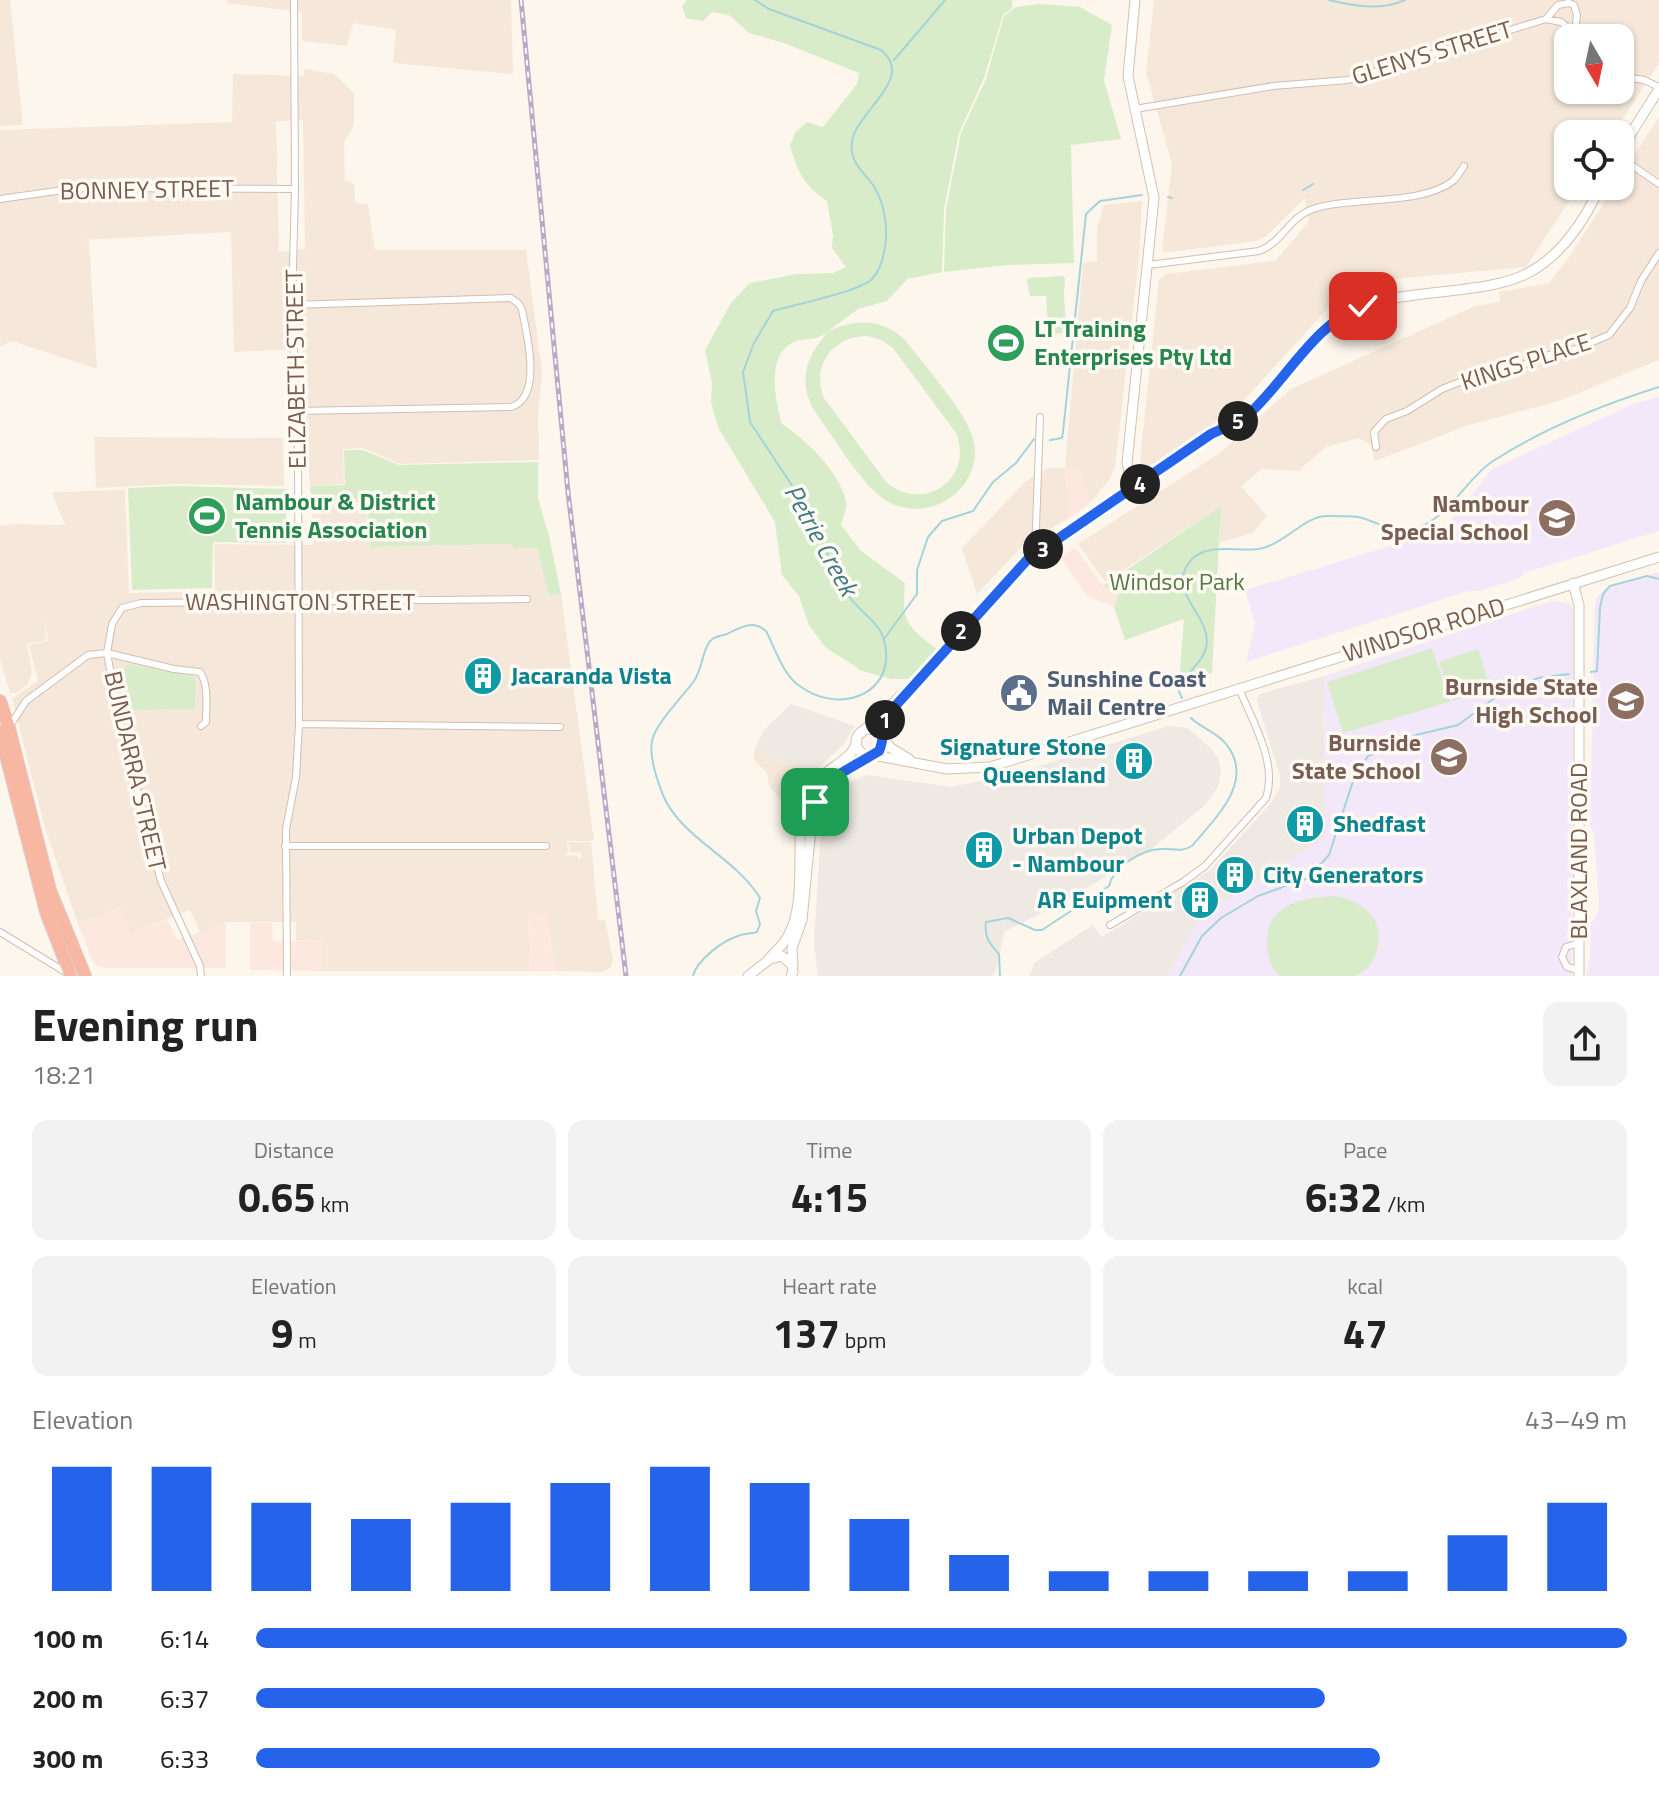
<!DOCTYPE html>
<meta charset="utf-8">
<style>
:root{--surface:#fff;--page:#f2f2f2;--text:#222;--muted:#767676;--accent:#2563eb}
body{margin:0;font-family:"Titillium Web",sans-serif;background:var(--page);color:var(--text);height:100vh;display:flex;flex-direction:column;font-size:30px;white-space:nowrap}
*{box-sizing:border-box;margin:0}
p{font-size:26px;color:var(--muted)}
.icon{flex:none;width:44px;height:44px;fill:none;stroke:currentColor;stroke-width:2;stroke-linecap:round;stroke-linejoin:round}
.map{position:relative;height:976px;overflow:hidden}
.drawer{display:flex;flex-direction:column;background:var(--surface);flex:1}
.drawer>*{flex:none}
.needle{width:52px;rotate:171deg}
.fabs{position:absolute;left:1554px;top:24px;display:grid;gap:16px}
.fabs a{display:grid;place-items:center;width:80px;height:80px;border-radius:16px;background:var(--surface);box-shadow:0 2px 6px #0004;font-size:40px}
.pin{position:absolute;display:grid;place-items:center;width:68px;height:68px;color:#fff;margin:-34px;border-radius:16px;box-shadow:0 4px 12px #0006}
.km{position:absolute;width:40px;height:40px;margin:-20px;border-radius:50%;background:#222;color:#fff;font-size:22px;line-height:40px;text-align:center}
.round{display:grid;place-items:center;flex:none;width:84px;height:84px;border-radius:16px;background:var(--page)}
.summary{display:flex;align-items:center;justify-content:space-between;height:136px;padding:0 32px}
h1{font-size:44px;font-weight:700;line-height:60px}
.stats{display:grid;grid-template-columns:repeat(3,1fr);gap:12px;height:136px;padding:8px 32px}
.stats div{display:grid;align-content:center;border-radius:16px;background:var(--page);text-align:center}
.stats b{font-size:40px;font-weight:700}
.stats small{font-size:22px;font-weight:400}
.stats p{font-size:22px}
.chart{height:224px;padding:16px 32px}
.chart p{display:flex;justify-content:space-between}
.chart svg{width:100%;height:144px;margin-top:8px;stroke:var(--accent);stroke-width:6}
ul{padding:0 32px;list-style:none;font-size:26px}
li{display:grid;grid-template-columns:128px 96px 1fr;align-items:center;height:60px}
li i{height:20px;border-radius:10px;background:var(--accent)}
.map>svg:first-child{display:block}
.residential{fill:#f5e8da;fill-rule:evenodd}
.commercial{fill:#fde8e0}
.industrial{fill:#efe9e4}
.education{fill:#f3e8fa}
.green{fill:#d8ecc9;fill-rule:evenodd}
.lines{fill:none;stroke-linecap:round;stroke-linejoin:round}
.stream{stroke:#a5d3da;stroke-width:2}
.street-casing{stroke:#d1beb0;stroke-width:8}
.secondary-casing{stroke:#d6c0b0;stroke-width:11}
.highway-casing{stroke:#dad1cd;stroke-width:14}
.street{stroke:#fff;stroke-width:6}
.secondary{stroke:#fff;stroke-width:9}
.highway{stroke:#f7b7a3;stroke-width:12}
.rail-casing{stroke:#b9a8c9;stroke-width:5}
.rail{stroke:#fffaf3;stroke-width:2;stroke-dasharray:6;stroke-linecap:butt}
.route-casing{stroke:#fff;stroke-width:16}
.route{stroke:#2563eb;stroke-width:10}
.labels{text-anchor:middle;stroke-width:7;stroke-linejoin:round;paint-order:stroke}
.street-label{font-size:24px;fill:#7a5c4d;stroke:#fffaf3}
.leisure-label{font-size:24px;font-weight:bold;fill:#27864d;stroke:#fffaf3;text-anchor:start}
.education-label{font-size:24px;font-weight:bold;fill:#785e54;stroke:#fffaf3;text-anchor:end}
.park-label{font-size:24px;fill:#537a41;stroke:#fffaf3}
.culture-label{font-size:24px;font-weight:bold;fill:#0d838f;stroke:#fffaf3;text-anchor:start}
.service-label{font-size:24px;font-weight:bold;fill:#4e5e75;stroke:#fffaf3;text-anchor:start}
.water-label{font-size:26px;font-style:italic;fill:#437c86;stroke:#fffaf3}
</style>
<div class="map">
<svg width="1659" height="976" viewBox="0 0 1659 976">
<rect width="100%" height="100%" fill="#fdf6ec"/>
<!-- residential -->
<path class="residential" d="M 0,0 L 10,0 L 23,125 L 0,126 Z
M 227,0 L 511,0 L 513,74 L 393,63 L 396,30 L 353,23 L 347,46 L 302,41 L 302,12 L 227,3 Z
M 1154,0 L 1659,0 L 1659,63 L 1613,134 L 1568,134 L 1568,186 L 1579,186 L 1526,267 L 1369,281 L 1342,293 L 1235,410 L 1150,466 L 1143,466 L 1140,460 L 1159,280 L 1166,274 L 1275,261 L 1309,221 L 1305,198 L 1265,237 L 1256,241 L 1171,252 L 1164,252 L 1162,249 L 1172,164 L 1146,72 ZM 1568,38 L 1620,38 L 1620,90 L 1568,90 Z
M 304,69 L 334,74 L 354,93 L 354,125 L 344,142 L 345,180 L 354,184 L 355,203 L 368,204 L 375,250 L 526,250 L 542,372 L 538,416 L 539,460 L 400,464 L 363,448 L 343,449 L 344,484 L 310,486 L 302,349 L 234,352 L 231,232 L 83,240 L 89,241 L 97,369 L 12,341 L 0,346 L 0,130 L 232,122 L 233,74 L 304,76 ZM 303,120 L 305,249 L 279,252 L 276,121 Z
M 1659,117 L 1659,360 L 1559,401 L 1469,425 L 1375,461 L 1370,444 L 1358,438 L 1326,447 L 1298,471 L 1262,469 L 1241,486 L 1267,516 L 1253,533 L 1219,543 L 1220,507 L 1105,582 L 1078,544 L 1220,453 L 1291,389 L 1475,306 L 1500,302 L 1499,292 L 1549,283 L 1567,260 L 1615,186 L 1620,186 L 1620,177 Z
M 1142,201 L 1139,258 L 1115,467 L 1110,479 L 1090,503 L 1079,469 L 1065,468 L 1069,518 L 1024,544 L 977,594 L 962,548 L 1026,481 L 1049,468 L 1065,468 L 1083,263 L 1097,261 L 1097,228 L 1104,205 Z
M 94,437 L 283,438 L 284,486 L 177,484 L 96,488 Z
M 125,490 L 129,593 L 215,591 L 214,544 L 314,545 L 312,505 L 365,504 L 371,547 L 509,544 L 515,548 L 537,548 L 549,596 L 561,594 L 594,841 L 567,841 L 568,852 L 565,856 L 576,855 L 581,861 L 581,853 L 570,852 L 568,842 L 591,842 L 598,920 L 605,920 L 613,959 L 611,968 L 602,972 L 555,971 L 547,913 L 528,914 L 530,971 L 321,971 L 321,940 L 296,940 L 296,922 L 226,922 L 200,932 L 190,910 L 131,933 L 119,907 L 78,924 L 45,828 L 12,699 L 38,680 L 29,645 L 48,641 L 45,620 L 46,640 L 27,644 L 32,672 L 28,684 L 16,693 L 10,693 L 0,659 L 0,526 L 14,524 L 65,525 L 52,492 Z
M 754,751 L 814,772 L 801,789 L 793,810 L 787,807 L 769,786 L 767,773 L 754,760 Z"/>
<!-- commercial -->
<path class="commercial" d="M 1065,468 L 1079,469 L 1090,503 L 1069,518 Z
M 1075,547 L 1103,586 L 1120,592 L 1114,607 L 1087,596 L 1060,557 Z
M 119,907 L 131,933 L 167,920 L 178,940 L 226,922 L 226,968 L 106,968 L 97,966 L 93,962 L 78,924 Z
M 547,913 L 555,971 L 530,971 L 528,914 Z
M 250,923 L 272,923 L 273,941 L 321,940 L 321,971 L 250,970 Z"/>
<!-- industrial -->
<path class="industrial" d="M 1324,676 L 1325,838 L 1198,919 L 1168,976 L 1030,976 L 1034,963 L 1093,925 L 1102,937 L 1210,870 L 1270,804 L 1280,788 L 1280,776 L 1257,701 L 1259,694 Z
M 791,704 L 855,726 L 844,744 L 814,772 L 754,751 L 764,730 Z
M 1169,726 L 1187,728 L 1211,748 L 1218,758 L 1221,771 L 1219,784 L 1212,796 L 1204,806 L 1150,850 L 1065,901 L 1004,932 L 997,967 L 992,976 L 818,976 L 814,944 L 822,811 L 827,798 L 842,785 L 867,775 L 951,787 L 1010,775 Z"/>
<!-- education -->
<path class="education" d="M 1659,397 L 1659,531 L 1524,573 L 1520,578 L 1480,591 L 1469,591 L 1246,662 L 1255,624 L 1245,590 L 1444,530 L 1492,469 L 1633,404 Z
M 1659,572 L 1659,976 L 1586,976 L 1590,957 L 1591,922 L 1597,916 L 1599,905 L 1594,834 L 1590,827 L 1595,604 L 1597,597 L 1605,589 Z
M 1552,601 L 1570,604 L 1573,610 L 1572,976 L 1168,976 L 1198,919 L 1325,838 L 1324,676 Z"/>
<!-- green -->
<path class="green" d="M 687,0 L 1012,0 L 1012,8 L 1003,15 L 984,78 L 959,133 L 944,209 L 942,272 L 907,279 L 887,301 L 858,309 L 828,331 C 855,320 880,317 904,339 C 921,360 964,411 972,435 C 989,486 928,529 884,499 C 861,484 833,436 815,412 C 797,382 806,356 828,332 C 813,342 812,337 797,341 C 765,351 775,401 782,424 C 805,438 840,473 846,501 C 848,508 843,517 841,525 L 861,551 L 905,583 C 901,620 907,627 937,649 L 909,679 L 891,679 L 862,671 L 825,647 L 809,625 L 799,596 L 782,575 L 775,522 L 718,427 L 711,402 L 712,383 L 705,350 L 731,303 L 750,283 L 797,274 L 833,273 L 846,267 L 832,248 L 833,235 L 827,201 C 803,184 799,174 790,146 L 795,133 L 807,122 L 823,127 L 857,84 L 859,73 L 784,43 L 749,33 L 729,15 L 712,12 L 703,21 L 686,18 L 682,6 ZM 868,336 L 881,340 L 893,348 L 956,433 C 974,479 925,513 887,483 L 824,398 C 811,366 833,335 868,336 Z
M 1039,4 L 1080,7 L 1112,25 L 1104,80 L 1121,139 L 1071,145 L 1074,263 L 1008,265 L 944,272 L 946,209 L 961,133 L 986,79 L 1004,16 L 1016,7 Z
M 1063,276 L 1065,279 L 1064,295 L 1066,329 L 1064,333 L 1051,334 L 1048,330 L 1046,296 L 1030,296 L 1027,281 L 1028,278 Z
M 344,450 L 363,450 L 399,465 L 538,462 L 538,498 L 549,536 L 561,594 L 549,596 L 537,548 L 515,548 L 509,544 L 371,547 L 366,503 L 312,503 L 310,486 L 345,485 Z
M 179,486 L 286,489 L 286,543 L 213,542 L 212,588 L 132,590 L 128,488 Z
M 1221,506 L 1212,673 L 1179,682 L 1184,619 L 1125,640 L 1114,607 L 1120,592 L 1103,586 Z
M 1432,648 L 1450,702 L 1343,733 L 1327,682 Z
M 1478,649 L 1491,689 L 1452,701 L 1439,662 Z
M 128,664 L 196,677 L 195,709 L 132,710 L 123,670 Z
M 1333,896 C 1349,898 1364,904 1374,919 C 1385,937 1376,971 1354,976 C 1336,976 1300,976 1280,976 C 1270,967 1267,954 1267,941 C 1267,904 1303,898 1333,896 Z"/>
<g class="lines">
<!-- stream -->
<path class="stream" d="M 1329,0 C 1354,6 1380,11 1405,0
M 894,60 L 945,0
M 1303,190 L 1313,184
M 1168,197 L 1172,198
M 1050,440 L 1062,438 L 1063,432 L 1086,214 L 1100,201 L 1142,195
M 884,639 L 917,594 L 917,570 L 928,537 L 942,521 L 973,511 L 993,482 L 1016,463 L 1034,439
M 1591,672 L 1597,671 L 1600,608 L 1603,594 L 1610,586 L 1647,576 L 1659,579
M 1182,698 L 1177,687 C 1185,676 1203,661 1206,648 C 1214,615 1162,592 1192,559 C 1210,541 1242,554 1263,548 C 1285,543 1305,516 1327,516 C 1337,516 1348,516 1358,517 C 1374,520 1394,534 1410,530 C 1448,522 1464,480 1493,461 C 1544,428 1602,405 1659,387
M 693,976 C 697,960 722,941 738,936 C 744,933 751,934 757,932 L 760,924 L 756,911 L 760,898 C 736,858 680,837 663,795 C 657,780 649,757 652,741 C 655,724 684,695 694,681 C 701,671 702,657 707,646 C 712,636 718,637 727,634 C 740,628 752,619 766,631 C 775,648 782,672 797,684 C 839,718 901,693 883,637 C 879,623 857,609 848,595 L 797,493 L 750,422 L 743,372 L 754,343 L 773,311 C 793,305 861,291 872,279 C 882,268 885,253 886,238 C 887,221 883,200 873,185 C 861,169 847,160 853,137 C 861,109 915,77 881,50 L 769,9 L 755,0
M 1000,976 L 999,954 C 989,943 984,937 986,922 L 1008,918 L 1035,930 L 1042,930 L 1109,886 C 1113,867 1141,850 1160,849 C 1173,848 1180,853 1192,846 C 1215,818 1256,781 1226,744 C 1218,733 1201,728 1191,718
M 1180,976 L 1202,936 L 1221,918 L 1258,896 L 1308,878 L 1329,855 L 1354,778 L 1368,756 L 1416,735 L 1458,725 L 1500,694 L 1538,678 L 1569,674"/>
<defs>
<path id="street" d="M 1546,19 L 1558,5 L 1569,3 L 1574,5 L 1577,15 L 1575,32
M 1620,76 L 1644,80 L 1659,87
M 1135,109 L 1273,86 L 1348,80 L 1546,19 L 1561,22 L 1580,38
M 1620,157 L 1659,184
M 0,199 L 77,188 L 295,189
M 1148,265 L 1259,251 C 1282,243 1289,217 1313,209 C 1351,196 1421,206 1453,181 C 1457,177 1461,171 1464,166
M 292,305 L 511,298 L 519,304 L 522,310 C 527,335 543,398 511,407 L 296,411
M 1376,447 L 1374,432 L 1386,419 L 1407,411 L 1442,389 L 1465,380 L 1498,375 L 1545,356 L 1576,349 L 1609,335 L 1630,308 L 1641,281 L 1659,253
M 1035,554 L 1040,417
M 299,724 L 560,727
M 9,727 L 26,701 L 88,655 L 107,653 L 174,669 L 200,672 C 209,685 206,706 206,722 L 201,726
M 285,846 L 546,846
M 1110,925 L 1183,882 L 1205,866 L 1266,798 C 1278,762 1252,721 1239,688
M 0,932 L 67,973
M 1579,970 L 1567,967 L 1562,957 L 1566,947 L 1579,943
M 201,976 L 200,966 L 161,881 L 120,723 L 107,653 L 112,624 L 122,608 L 141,603 L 527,599
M 287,976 L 286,829 L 296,777 L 299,724 L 298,452 L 292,305 L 295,189 L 294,0"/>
<path id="secondary" d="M 1135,0 L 1128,76 L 1154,198 L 1127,463 L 1129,471 L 1139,485
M 1620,151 L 1659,89
M 1573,583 L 1579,605 L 1579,976
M856 742a13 13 0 1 1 26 0a13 13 0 1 1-26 0Z
M 861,733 L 914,683 L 1027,560 L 1211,434 C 1222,429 1234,425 1244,418 C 1283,392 1308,333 1350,311 C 1369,300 1394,298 1415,295 C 1448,290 1498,289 1528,273 C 1561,256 1586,219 1600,186
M 881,737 L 884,721 L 892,710
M 881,738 L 891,748 L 909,759
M 873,755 L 947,769 L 990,767 L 1659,557
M 768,960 C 774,952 783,946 788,936 C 810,897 791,837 808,795 C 819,767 851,765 857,741
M 793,967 L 792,948 L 802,920 L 813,808 C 824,780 846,769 871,755
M 748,976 L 770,959 L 782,956 L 792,965 L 793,972 L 791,976"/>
<path id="highway" d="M 0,701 L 9,728 L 50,890 L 85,976
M 0,732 L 46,912 L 70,974"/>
</defs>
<!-- street casing -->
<use href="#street" class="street-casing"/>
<!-- secondary casing -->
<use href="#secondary" class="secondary-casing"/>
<!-- highway casing -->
<use href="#highway" class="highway-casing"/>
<!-- street -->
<use href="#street" class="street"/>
<!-- secondary -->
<use href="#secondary" class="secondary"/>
<!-- highway -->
<use href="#highway" class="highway"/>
<defs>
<path id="rail" d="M 521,0 L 568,492 L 626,976"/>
</defs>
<!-- rail casing -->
<use href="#rail" class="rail-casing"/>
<!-- rail -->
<use href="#rail" class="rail"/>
</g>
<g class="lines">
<defs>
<path id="route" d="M 815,802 L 831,779 L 879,751 C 885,739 881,726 889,713 L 1027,560 L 1211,434 C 1224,428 1239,423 1250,413 C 1284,382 1318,320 1363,306"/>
</defs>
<!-- route casing -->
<use href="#route" class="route-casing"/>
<!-- route -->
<use href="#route" class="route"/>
</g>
<!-- icons -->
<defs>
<symbol id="stadium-disc" viewBox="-11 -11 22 22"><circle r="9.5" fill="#2e9e5b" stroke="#fffaf3"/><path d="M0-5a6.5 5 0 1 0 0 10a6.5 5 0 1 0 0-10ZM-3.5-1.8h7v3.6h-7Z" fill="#fff"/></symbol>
<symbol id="school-disc" viewBox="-11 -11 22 22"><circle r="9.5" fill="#8d6e63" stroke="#fffaf3"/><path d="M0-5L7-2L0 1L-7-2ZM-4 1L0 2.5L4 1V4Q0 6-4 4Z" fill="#fff"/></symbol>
<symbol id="building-disc" viewBox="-11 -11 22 22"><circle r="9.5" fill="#0f9aa8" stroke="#fffaf3"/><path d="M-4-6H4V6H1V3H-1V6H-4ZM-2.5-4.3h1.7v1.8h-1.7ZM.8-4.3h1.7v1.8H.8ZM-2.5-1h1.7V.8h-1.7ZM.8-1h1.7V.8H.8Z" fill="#fff"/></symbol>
<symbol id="civic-disc" viewBox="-11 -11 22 22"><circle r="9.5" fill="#5c6f8a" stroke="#fffaf3"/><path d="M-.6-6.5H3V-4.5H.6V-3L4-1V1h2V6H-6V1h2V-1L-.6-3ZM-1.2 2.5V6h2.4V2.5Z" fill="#fff"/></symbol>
</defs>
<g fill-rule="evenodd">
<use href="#stadium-disc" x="984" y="321" width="44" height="44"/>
<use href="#stadium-disc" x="185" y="494" width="44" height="44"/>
<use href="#school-disc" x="1535" y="496" width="44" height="44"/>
<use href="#building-disc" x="461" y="654" width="44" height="44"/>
<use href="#civic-disc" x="997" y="671" width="44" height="44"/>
<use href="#school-disc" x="1604" y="679" width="44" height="44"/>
<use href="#school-disc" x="1427" y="735" width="44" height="44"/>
<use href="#building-disc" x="1112" y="739" width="44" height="44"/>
<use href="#building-disc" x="1283" y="802" width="44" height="44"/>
<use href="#building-disc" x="962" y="828" width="44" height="44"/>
<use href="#building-disc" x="1213" y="853" width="44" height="44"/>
<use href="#building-disc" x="1178" y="878" width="44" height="44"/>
</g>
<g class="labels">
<!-- street labels -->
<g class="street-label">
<text transform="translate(1432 53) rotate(-17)" y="8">GLENYS STREET</text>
<text transform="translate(147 190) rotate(-1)" y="8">BONNEY STREET</text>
<text transform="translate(1526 362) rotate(-18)" y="8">KINGS PLACE</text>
<text transform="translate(296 369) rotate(-91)" y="8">ELIZABETH STREET</text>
<text x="300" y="610">WASHINGTON STREET</text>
<text transform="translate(1424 630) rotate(-17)" y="8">WINDSOR ROAD</text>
<text transform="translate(135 771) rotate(77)" y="8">BUNDARRA STREET</text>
<text transform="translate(1579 851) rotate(-90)" y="8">BLAXLAND ROAD</text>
</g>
<!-- leisure labels -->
<g class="leisure-label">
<text x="1034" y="337">LT Training<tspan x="1034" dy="28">Enterprises Pty Ltd</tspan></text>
<text x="235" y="510">Nambour &amp; District<tspan x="235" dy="28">Tennis Association</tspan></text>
</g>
<!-- education labels -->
<g class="education-label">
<text x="1529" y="512">Nambour<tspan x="1529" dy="28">Special School</tspan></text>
<text x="1598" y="695">Burnside State<tspan x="1598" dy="28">High School</tspan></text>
<text x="1421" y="751">Burnside<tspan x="1421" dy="28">State School</tspan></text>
</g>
<!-- park labels -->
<g class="park-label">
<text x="1177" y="590">Windsor Park</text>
</g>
<!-- culture labels -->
<g class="culture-label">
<text x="511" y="684">Jacaranda Vista</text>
<text x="1106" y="755" text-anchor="end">Signature Stone<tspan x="1106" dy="28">Queensland</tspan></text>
<text x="1333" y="832">Shedfast</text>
<text x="1012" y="844">Urban Depot<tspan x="1012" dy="28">- Nambour</tspan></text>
<text x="1263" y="883">City Generators</text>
<text x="1172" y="908" text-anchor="end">AR Euipment</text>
</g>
<!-- service labels -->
<g class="service-label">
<text x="1047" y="687">Sunshine Coast<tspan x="1047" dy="28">Mail Centre</tspan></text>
</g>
<!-- water labels -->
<g class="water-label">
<text transform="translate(821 540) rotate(61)" y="9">Petrie Creek</text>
</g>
</g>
</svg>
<div class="fabs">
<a><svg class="needle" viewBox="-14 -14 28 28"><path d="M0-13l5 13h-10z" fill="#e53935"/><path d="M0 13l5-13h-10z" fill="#767676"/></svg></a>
<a><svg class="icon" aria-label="locate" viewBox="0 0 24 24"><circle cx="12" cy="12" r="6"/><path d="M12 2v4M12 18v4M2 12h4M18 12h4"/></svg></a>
</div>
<div class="pin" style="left:815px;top:802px;background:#1e9e55"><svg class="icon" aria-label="arrive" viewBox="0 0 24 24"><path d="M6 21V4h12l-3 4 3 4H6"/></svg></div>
<div class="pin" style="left:1363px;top:306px;background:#d93025"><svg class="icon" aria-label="check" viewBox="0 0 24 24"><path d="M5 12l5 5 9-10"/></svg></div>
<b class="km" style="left:885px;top:720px">1</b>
<b class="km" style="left:961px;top:631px">2</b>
<b class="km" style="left:1043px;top:549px">3</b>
<b class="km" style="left:1140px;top:484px">4</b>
<b class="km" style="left:1238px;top:421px">5</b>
</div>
<section class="drawer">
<div class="summary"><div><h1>Evening run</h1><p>18:21</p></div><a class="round"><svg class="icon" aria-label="share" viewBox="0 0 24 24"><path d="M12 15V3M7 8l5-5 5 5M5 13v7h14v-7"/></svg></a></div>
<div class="stats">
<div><p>Distance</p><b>0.65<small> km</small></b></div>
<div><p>Time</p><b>4:15</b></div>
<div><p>Pace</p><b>6:32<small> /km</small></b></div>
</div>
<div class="stats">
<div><p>Elevation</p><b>9<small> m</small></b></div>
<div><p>Heart rate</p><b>137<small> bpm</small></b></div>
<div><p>kcal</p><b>47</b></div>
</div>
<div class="chart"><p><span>Elevation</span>43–49 m</p>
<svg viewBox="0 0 160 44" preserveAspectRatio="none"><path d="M5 44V6M15 44V6M25 44V17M35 44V22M45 44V17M55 44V11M65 44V6M75 44V11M85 44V22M95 44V33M105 44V38M115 44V38M125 44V38M135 44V38M145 44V27M155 44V17"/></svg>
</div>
<ul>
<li><b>100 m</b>6:14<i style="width:100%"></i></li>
<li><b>200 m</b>6:37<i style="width:78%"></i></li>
<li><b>300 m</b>6:33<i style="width:82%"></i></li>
</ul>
</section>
